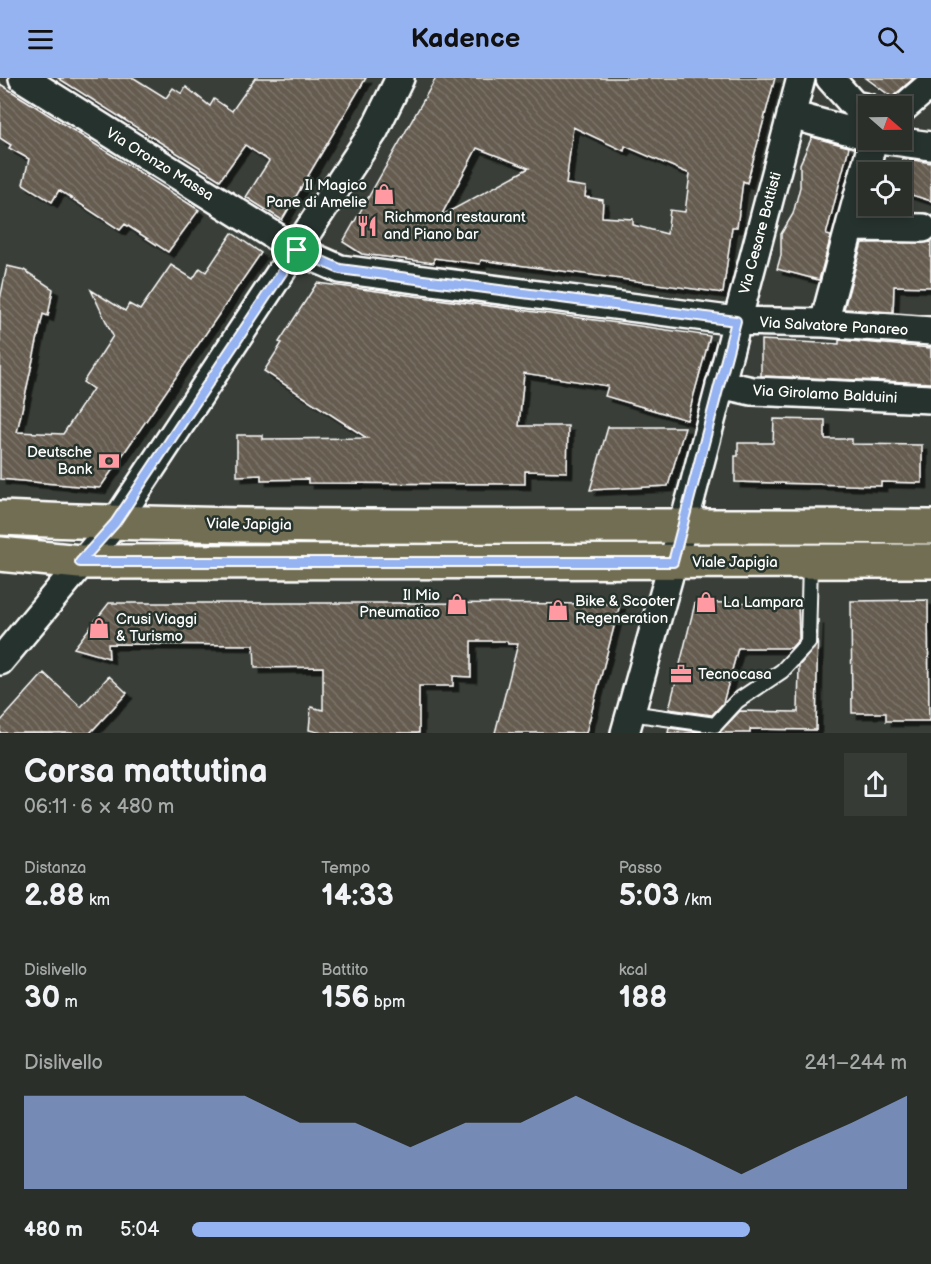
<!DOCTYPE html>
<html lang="it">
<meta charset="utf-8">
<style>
:root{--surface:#2b2f2a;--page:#373b36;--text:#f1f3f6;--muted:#a6a9a8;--line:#474a47;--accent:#95b2f1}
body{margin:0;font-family:"Balsamiq Sans",sans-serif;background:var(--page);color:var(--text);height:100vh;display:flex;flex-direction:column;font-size:22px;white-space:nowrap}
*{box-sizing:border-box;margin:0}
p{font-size:20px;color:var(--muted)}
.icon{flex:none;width:33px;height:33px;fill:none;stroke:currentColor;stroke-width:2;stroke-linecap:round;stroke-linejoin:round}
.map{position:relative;height:655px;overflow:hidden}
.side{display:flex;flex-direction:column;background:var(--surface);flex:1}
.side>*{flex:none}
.needle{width:39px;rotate:110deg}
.buttons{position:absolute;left:858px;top:18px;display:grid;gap:12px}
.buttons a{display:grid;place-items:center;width:54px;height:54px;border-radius:0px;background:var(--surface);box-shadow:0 3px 9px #0003,0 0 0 2px var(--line);font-size:30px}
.pin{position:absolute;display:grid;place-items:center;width:51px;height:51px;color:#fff;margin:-26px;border:3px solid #fff;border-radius:50%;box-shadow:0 2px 6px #0007}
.round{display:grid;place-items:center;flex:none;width:63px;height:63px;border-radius:0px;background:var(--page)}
.summary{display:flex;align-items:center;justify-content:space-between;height:102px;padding:0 24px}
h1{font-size:33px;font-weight:800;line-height:45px}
.metrics{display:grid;grid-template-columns:repeat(3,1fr);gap:9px;height:102px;padding:6px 24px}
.metrics div{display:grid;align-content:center}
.metrics b{font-size:30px;font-weight:800}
.metrics small{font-size:16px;font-weight:400}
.metrics p{font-size:16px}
.chart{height:168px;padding:12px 24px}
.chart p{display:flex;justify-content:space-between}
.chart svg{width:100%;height:108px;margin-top:6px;fill:var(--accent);opacity:.7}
ul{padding:0 24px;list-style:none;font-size:20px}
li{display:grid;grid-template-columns:96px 72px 1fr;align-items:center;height:45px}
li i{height:15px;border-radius:8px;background:var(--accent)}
header{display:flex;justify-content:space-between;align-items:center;height:78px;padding:0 24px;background:var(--accent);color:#111;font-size:27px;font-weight:800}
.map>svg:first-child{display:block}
.building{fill:url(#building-back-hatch);stroke:#fff;stroke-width:1.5;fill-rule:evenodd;filter:url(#shadow)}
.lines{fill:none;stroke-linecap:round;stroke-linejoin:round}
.service-casing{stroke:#fff;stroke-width:18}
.minor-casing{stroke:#fff;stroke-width:32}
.primary-casing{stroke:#fff;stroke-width:38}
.service{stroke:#26332d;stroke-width:14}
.minor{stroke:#26332d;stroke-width:27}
.primary{stroke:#726e52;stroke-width:33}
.route-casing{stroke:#fff;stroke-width:12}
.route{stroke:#95b2f1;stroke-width:8}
.labels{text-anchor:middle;stroke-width:5;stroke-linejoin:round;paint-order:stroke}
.street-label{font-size:15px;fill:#fff;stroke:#26332d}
.poi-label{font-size:15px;fill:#fff;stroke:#26332d;text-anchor:start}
</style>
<header><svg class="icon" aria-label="menu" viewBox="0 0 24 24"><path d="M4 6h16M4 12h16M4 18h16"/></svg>Kadence<svg class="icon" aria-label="search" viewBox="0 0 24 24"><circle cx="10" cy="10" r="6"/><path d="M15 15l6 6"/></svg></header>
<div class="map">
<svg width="931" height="655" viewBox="0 0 931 655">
<defs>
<pattern id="building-back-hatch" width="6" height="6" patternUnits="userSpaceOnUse" patternTransform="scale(1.5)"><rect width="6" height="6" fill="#655b50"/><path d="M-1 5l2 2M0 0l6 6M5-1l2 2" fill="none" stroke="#7c746a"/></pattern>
<filter id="shadow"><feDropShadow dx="5.5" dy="5.5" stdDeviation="0" flood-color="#0009"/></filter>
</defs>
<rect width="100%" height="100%" fill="#393f38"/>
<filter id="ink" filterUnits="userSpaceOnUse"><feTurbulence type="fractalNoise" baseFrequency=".0167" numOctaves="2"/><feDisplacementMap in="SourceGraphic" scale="12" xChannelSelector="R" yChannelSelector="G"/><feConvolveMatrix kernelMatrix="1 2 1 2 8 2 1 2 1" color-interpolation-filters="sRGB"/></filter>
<g filter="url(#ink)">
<!-- building -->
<path class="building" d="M 58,0 L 134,0 L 166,20 L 173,10 L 182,16 L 186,9 L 210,28 L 214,21 L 232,33 L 255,0 L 366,0 L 282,142 L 246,119 L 269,83 L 245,67 L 220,102 Z
M 436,0 L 775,0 L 747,105 L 743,103 L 737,149 L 732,149 L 723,215 L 481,182 L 480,186 L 434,180 L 434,185 L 362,176 L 343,164 ZM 573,49 L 624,73 L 625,68 L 690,96 L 685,134 L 670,132 L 667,156 L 633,147 L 633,141 L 602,139 L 603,122 L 585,119 L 586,109 L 566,106 ZM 477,70 L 529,90 L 441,138 Z
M 866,0 L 914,0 L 892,19 Z
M 0,6 L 199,132 L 168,174 L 125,146 L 120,152 L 59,112 L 52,124 L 23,106 L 29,81 L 9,70 L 11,67 L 0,60 Z
M 812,59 L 849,69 L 826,157 L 831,158 L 819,202 L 777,191 L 781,177 L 781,156 L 793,136 L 800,109 L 800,86 Z
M 902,80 L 931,85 L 931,123 L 902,114 Z
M 232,155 L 261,175 L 100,410 L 0,401 L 0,221 L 7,188 L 24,192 L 53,211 L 48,238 L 43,236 L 17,354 L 63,356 L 93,311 L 83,304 L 113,258 L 91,212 L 125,233 L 129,226 L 140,232 L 171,187 L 193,201 L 200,190 L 206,194 Z
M 931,164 L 931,209 L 894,208 L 893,234 L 844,231 L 862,165 Z
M 317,205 L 625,246 L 710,258 L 687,342 L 605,318 L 608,308 L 524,295 L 519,348 L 568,348 L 567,394 L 525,393 L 525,406 L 308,405 L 308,401 L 261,402 L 261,397 L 237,398 L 237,357 L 262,357 L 262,361 L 367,360 L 264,293 L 282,265 L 279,264 Z
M 761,262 L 839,266 L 839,262 L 931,270 L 931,305 L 761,298 Z
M 774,341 L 825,342 L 825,361 L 852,361 L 852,366 L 922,367 L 922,405 L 881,404 L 881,408 L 735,404 L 735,378 L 738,378 L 738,365 L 773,365 Z
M 608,349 L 685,349 L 668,408 L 590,412 Z
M 928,522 L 929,643 L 886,643 L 886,635 L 852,635 L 851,523 Z
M 798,524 L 799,561 L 791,570 L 738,570 L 723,625 L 712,637 L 669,631 L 695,525 Z
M 109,525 L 401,525 L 620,526 L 586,655 L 495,655 L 518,566 L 508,566 L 507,563 L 471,563 L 471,599 L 453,598 L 453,608 L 419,608 L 419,655 L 322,655 L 309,652 L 311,629 L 323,632 L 323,589 L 255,590 L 254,567 L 108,566 L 109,580 L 74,570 Z
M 818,541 L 816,652 L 750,651 L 750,655 L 719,655 L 740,633 L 798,634 L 799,588 L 817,566 Z
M 44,595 L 81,629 L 109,598 L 127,615 L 90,655 L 0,655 L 0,644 Z
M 669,650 L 707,655 L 668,655 Z"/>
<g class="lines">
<defs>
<path id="service" d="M 630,635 L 715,647 L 737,623 L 782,593 L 808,565 L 810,484"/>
<path id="minor" d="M 23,0 L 297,172 L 340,191 L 736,243 L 824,245 L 931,253
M 830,0 L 854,27 L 868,30
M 902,31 L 931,6
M 791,37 L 868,58
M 887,62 L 931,68
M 850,149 L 923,150
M 824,245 L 873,62
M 720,306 L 752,313 L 931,321
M 0,583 L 115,445 L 374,53 L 400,0
M 625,655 L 691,419 L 801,0"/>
<path id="primary" d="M 0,440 C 310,454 621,445 931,449
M 0,476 L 80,484 L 931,483"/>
</defs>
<!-- service casing -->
<use href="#service" class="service-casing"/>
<!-- minor casing -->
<use href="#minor" class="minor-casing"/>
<!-- primary casing -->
<use href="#primary" class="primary-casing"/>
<!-- service -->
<use href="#service" class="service"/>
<!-- minor -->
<use href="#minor" class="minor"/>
<!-- primary -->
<use href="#primary" class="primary"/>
</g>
</g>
<g class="lines" filter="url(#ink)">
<defs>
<path id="route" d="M 297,172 L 340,191 L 736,243 L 673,484 L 80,484 L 115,445 Z"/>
</defs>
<!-- route casing -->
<use href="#route" class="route-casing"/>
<!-- route -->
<use href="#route" class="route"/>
</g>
<!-- icons -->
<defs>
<symbol id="shop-bare" viewBox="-9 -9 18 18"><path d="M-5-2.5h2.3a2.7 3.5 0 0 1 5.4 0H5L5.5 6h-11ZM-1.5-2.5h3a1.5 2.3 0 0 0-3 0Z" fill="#ff9aa2" stroke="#26332d" stroke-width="2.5" paint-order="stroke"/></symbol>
<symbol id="restaurant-bare" viewBox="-9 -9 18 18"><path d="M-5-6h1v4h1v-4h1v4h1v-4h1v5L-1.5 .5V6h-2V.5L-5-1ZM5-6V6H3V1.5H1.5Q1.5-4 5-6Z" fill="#ff9aa2" stroke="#26332d" stroke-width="2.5" paint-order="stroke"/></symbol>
<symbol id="bank-bare" viewBox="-9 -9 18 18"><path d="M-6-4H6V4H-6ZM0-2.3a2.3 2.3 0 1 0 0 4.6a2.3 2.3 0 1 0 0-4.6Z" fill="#ff9aa2" stroke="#26332d" stroke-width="2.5" paint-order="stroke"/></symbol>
<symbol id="office-bare" viewBox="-9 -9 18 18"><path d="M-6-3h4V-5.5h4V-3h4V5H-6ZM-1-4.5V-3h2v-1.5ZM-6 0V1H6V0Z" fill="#ff9aa2" stroke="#26332d" stroke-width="2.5" paint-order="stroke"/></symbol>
</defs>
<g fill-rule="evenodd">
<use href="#shop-bare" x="369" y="101" width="30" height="30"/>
<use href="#restaurant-bare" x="352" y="133" width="30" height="30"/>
<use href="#bank-bare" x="94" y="368" width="30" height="30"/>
<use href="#shop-bare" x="691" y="509" width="30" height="30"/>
<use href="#shop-bare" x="442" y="511" width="30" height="30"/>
<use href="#shop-bare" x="543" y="517" width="30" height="30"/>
<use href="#shop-bare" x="84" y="535" width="30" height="30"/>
<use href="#office-bare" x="666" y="581" width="30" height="30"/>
</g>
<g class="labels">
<!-- street labels -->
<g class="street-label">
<text transform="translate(160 86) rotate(32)" y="5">Via Oronzo Massa</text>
<text transform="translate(760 155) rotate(-75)" y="5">Via Cesare Battisti</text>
<text transform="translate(834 248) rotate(3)" y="5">Via Salvatore Panareo</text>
<text transform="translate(825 316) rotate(3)" y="5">Via Girolamo Balduini</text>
<text transform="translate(249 446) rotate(1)" y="5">Viale Japigia</text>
<text x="735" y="489">Viale Japigia</text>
</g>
<!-- poi labels -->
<g class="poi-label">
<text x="367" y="112" text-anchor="end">Il Magico<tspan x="367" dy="17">Pane di Amelie</tspan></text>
<text x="384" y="144">Richmond restaurant<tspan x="384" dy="17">and Piano bar</tspan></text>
<text x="92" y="379" text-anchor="end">Deutsche<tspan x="92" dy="17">Bank</tspan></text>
<text x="440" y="522" text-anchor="end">Il Mio<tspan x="440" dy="17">Pneumatico</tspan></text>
<text x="575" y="528">Bike &amp; Scooter<tspan x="575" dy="17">Regeneration</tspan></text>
<text x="723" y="529">La Lampara</text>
<text x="116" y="546">Crusi Viaggi<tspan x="116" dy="17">&amp; Turismo</tspan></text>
<text x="698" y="601">Tecnocasa</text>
</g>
</g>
</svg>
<div class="buttons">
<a><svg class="needle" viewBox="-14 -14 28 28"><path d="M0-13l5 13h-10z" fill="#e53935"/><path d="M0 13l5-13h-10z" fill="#a6a9a8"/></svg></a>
<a><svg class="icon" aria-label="locate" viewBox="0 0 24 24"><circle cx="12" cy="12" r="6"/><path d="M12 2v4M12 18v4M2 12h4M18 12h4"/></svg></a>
</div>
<div class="pin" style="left:297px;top:172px;background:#1e9e55"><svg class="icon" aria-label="arrive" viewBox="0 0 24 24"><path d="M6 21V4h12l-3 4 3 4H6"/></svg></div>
</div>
<section class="side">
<div class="summary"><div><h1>Corsa mattutina</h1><p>06:11 · 6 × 480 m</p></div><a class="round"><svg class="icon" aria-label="share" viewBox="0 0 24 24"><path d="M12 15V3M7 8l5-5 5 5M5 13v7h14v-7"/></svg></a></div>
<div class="metrics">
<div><p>Distanza</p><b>2.88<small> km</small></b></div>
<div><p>Tempo</p><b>14:33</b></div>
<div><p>Passo</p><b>5:03<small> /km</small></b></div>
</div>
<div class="metrics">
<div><p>Dislivello</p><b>30<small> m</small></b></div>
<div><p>Battito</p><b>156<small> bpm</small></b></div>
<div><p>kcal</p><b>188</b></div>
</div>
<div class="chart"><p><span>Dislivello</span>241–244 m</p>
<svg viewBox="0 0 160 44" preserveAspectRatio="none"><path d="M0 44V6L10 6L20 6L30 6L40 6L50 17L60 17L70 27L80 17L90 17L100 6L110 17L120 27L130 38L140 27L150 17L160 6V44z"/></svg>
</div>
<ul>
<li><b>480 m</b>5:04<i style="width:78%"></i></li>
</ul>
</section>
